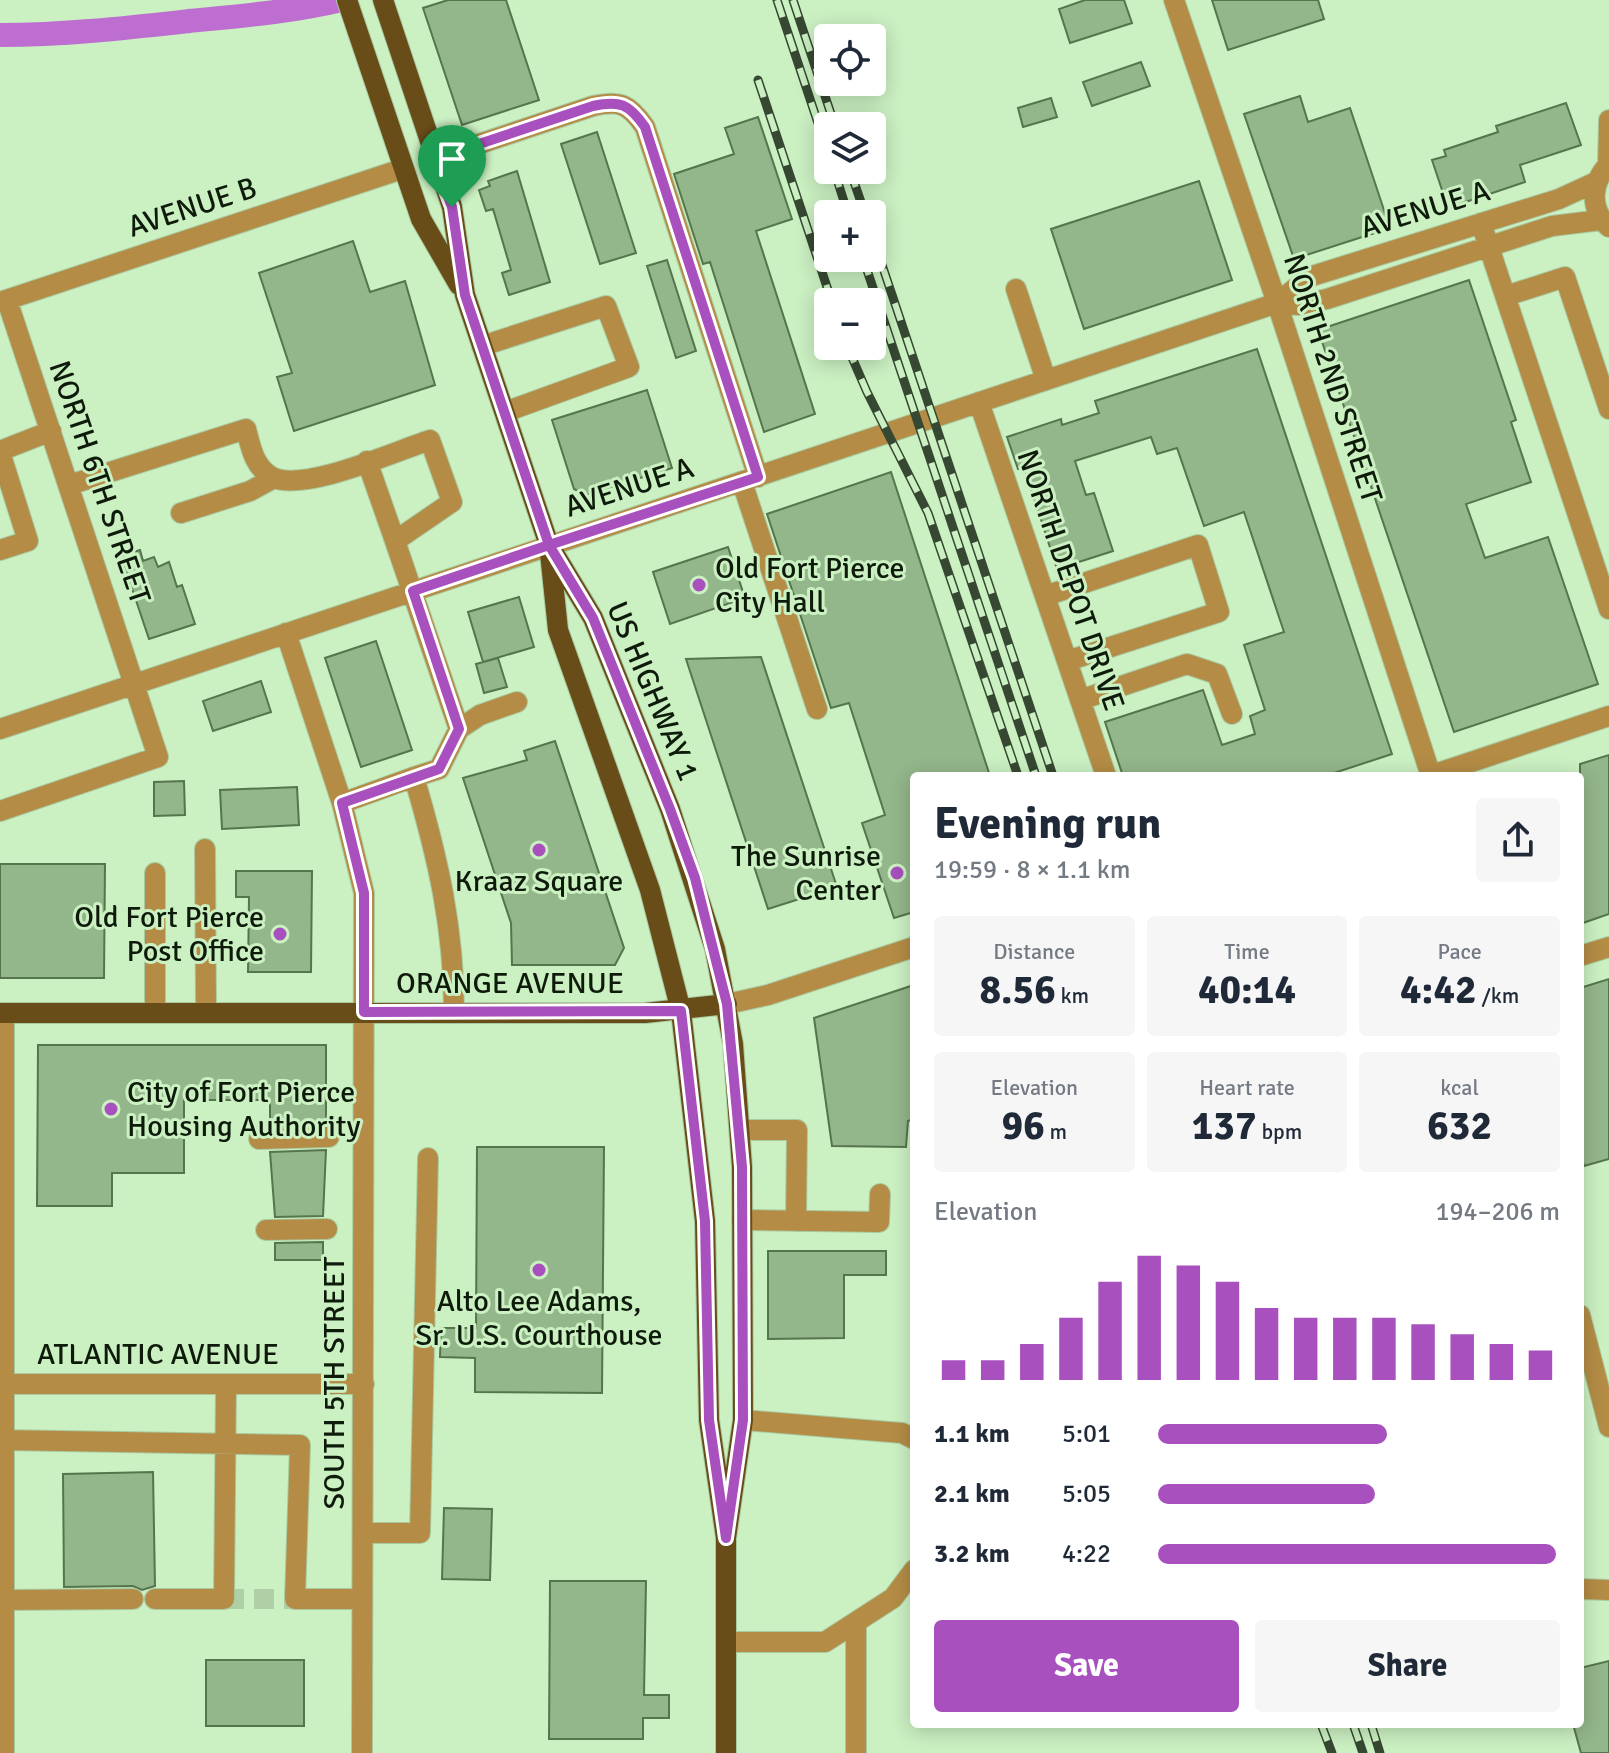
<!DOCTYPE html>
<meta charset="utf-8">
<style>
:root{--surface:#fff;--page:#f6f6f7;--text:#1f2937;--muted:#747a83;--accent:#a850bd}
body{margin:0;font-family:Signika,sans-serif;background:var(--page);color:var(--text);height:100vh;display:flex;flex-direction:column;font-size:30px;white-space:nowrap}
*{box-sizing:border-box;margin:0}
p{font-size:26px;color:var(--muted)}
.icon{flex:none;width:44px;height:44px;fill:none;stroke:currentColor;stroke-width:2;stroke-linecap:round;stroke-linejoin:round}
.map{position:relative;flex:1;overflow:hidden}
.panel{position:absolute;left:910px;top:772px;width:674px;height:956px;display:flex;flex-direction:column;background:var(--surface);border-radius:8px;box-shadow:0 4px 20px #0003}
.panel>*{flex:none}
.controls{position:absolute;left:814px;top:24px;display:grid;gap:16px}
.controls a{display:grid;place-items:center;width:72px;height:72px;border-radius:8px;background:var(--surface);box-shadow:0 4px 20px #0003;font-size:40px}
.pin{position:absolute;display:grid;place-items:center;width:68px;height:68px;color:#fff;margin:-82px -34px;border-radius:50% 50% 50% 0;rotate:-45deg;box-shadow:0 0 8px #0007}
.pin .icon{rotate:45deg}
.round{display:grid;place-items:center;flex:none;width:84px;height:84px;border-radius:8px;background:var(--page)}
.head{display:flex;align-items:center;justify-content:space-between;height:136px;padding:0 24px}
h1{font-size:44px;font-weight:700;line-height:60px}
.stats{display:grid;grid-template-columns:repeat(3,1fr);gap:12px;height:136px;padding:8px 24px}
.stats div{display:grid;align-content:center;border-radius:8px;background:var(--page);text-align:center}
.stats b{font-size:40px;font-weight:700}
.stats small{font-size:22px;font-weight:400}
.stats p{font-size:22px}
.chart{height:224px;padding:16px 24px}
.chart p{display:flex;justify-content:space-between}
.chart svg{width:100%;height:144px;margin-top:8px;stroke:var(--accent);stroke-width:6}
.primary-button{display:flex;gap:16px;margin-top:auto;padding:16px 24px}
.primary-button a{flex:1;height:92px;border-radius:8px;background:var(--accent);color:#fff;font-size:32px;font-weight:700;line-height:92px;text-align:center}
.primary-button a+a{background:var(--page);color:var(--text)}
ul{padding:0 24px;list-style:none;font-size:26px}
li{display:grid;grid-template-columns:128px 96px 1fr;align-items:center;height:60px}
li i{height:20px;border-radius:10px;background:var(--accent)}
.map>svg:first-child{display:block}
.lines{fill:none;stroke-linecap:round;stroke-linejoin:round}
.canal{stroke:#be6dd1;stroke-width:24}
.building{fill:#94b68b;stroke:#55754d;stroke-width:2}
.minor-tunnel{stroke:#afd0a7;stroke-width:20;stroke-dasharray:20 10;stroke-linecap:butt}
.minor-casing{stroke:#a9caa1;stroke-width:22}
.major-casing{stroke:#a9caa1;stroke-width:22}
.minor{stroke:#b48c45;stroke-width:20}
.major{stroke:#694d19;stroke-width:20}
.rail-casing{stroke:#364831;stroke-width:9}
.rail{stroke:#cbf0c2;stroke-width:6;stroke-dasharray:18;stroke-linecap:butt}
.route-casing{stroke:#fff;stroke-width:16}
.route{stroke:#a850bd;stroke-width:10}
.poi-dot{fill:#a850bd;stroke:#cbf0c2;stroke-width:3}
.labels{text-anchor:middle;stroke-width:6;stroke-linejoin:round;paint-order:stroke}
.street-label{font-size:30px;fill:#0e1b0b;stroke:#cbf0c2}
.poi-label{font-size:30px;fill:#0e1b0b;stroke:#cbf0c2;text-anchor:start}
</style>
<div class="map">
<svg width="1609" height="1753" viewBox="0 0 1609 1753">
<rect width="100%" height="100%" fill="#cbf0c2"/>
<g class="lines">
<!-- canal -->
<path class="canal" d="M 0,35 C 64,35 126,28 189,21 C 240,16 291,12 341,0"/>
</g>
<!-- building -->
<path class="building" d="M 448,0 L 506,0 L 539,100 L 462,125 L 423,8 Z
M 1085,0 L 1124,0 L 1132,23 L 1070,43 L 1059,9 Z
M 1212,0 L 1318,0 L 1324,19 L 1228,50 Z
M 1141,62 L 1150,86 L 1092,106 L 1083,82 Z
M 1300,96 L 1308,122 L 1350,108 L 1390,228 L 1294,259 L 1244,114 Z
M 1051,98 L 1057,117 L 1023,127 L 1018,108 Z
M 1566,103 L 1581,145 L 1520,165 L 1525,182 L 1448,208 L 1432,160 L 1446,156 L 1444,150 L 1498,132 L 1496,126 Z
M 758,117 L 792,219 L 756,231 L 815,414 L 764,432 L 710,262 L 703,264 L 674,174 L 734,154 L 725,128 Z
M 597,132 L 636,253 L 600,264 L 561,144 Z
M 517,171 L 550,282 L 509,295 L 502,273 L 511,270 L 493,209 L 486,211 L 479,190 L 490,186 L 488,181 Z
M 1199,181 L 1232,280 L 1084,329 L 1051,229 Z
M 353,241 L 370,292 L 405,281 L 435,385 L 294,431 L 277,377 L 292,373 L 259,273 Z
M 667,260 L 696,351 L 676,358 L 647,266 Z
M 1469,280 L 1516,420 L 1511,422 L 1531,482 L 1466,504 L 1485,558 L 1548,537 L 1598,684 L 1454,732 L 1318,330 Z
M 1257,349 L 1392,754 L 1325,776 L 1123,776 L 1105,722 L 1203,690 L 1222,745 L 1255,734 L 1250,716 L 1265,710 L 1244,645 L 1284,632 L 1244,512 L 1204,526 L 1177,448 L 1157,454 L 1151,437 L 1075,461 L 1086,495 L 1094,493 L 1113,551 L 1057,569 L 1024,467 L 1018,469 L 1007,437 L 1061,419 L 1062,425 L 1099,413 L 1095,401 Z
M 647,390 L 672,468 L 586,495 L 574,489 L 552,420 Z
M 891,472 L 990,776 L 914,776 L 914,912 L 894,918 L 862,823 L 885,815 L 849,703 L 831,708 L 767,514 Z
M 728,547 L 745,598 L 670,624 L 653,572 Z
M 140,550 L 143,561 L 154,557 L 158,567 L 169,562 L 177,587 L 182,585 L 195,624 L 149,639 L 121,556 Z
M 519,597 L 534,647 L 483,662 L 468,612 Z
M 376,641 L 412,750 L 361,767 L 325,658 Z
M 761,657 L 837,887 L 768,909 L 686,659 Z
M 498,658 L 507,687 L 484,693 L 476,664 Z
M 261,681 L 271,712 L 213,731 L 203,701 Z
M 555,741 L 624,948 L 615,965 L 512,965 L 511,923 L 463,778 L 527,760 L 524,751 Z
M 1609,755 L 1609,914 L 1580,924 L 1580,764 Z
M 184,781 L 185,815 L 154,816 L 154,782 Z
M 297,787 L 299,825 L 222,829 L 220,790 Z
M 0,864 L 105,864 L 104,978 L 0,978 Z
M 236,871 L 312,871 L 311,972 L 248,972 L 249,897 L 236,897 Z
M 1609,979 L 1609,1159 L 1584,1166 L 1580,1151 L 1580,988 Z
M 914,985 L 914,1119 L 908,1121 L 906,1147 L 832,1146 L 814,1018 Z
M 38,1045 L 326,1045 L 326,1124 L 270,1126 L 270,1100 L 184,1100 L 184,1173 L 112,1173 L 112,1206 L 37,1206 Z
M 477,1147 L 604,1147 L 602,1393 L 475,1392 L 475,1358 L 440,1357 L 441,1328 L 476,1328 Z
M 326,1150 L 323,1216 L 275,1217 L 270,1152 Z
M 323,1242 L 323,1260 L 275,1260 L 275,1243 Z
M 768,1251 L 886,1251 L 886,1275 L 844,1275 L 844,1338 L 768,1339 Z
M 153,1472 L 155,1586 L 142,1590 L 133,1586 L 64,1587 L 63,1474 Z
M 444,1508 L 492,1509 L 490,1580 L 442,1579 Z
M 550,1581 L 646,1581 L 644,1695 L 669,1695 L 669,1718 L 643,1718 L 643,1739 L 549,1739 Z
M 206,1660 L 304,1660 L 304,1726 L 206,1726 Z
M 1609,1661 L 1609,1753 L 1581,1753 L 1573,1724 L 1580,1724 L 1580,1668 Z"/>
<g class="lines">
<!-- minor-tunnel -->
<path class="minor-tunnel" d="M 224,1599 L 295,1599"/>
<defs>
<path id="minor" d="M 1174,0 L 1277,303 L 1431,776
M 434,159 L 593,106 C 620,100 629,104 645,127 L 758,477
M 1609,164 C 1591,183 1589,209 1609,227
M 1608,165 L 1609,120
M 1481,223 L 1609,609
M 1016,289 L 1046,380
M 1506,296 L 1565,277 L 1609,409
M 0,302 L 402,169
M 1277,303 L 1298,305 L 1327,299 L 1552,226 L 1601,220
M 482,346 L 606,306 L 629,367 L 505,412
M 979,402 L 1106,776
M 0,451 L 51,431
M 0,452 L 28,541 L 0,550
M 367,461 L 395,541
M 742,482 L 817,709
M 69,485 L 246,429 C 251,448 254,467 272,477 C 303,493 396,451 430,440 L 452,502 L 395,541 L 459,729 L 439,769 L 414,777
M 181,513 L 250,491 L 274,478
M 1045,596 L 1198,545 L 1219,612 L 1067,661
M 286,633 L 342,803 L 364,893 L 362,1753
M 1080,700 L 1187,664 L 1217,674 L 1232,714
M 0,729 L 1277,303 L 1309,277 L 1559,199 L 1596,182
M 459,729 L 480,715 L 517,702
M 1429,776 L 1609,716
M 342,803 L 414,777 C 438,858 454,928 454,1012
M 0,811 L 158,757 L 7,300
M 205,849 L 206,1012
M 155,873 L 155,1012
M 1580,956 L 1609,947
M 727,1004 L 768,995 L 914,947
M 741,1130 L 797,1130 L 796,1221
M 259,1139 L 329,1137
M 742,1220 L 879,1222 L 880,1194
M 266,1230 L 327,1229
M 1580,1315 L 1609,1427
M 0,1384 L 364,1384
M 743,1420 L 902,1433 L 914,1439
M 0,1440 L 300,1445 L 295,1599 L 361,1599
M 363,1533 L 420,1533 L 428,1158
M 1580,1589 L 1609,1590
M 155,1599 L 224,1599 L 226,1384
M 4,1600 L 133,1599
M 856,1622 L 856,1753
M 726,1642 L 825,1642 L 893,1598 L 914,1570
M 4,1753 L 4,1013"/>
<path id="major" d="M 347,0 L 421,219 L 459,285
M 383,0 L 452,207 L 465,295 L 549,545 L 593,618 L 670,809 L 715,949 L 733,1044 L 742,1167 L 743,1420 L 726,1538
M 550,553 L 558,630 L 650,890 L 681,1011 L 705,1221 L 709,1420 L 726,1538 L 726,1753
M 0,1013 L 645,1013 L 727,1004"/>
</defs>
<!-- minor casing -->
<use href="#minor" class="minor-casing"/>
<!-- major casing -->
<use href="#major" class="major-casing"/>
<!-- minor -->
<use href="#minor" class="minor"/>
<!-- major -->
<use href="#major" class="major"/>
<defs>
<path id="rail" d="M 777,0 L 828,153
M 793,0 L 835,126
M 758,80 L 832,302
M 834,170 L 848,214
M 850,170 L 865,214
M 872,235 L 1053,776
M 863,258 L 1036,776
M 847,346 L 867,392 L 928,513 L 1018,776
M 1321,1724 L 1332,1753
M 1353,1724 L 1363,1753
M 1371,1724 L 1380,1753"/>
</defs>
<!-- rail casing -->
<use href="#rail" class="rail-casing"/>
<!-- rail -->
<use href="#rail" class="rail"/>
</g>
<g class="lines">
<defs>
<path id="route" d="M 452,207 L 465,295 L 549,545 L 413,591 L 459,729 L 439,769 L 342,803 L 364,893 L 364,1012 L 681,1011 L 705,1221 L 709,1420 L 726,1538 L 743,1420 L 742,1167 L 727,1004 L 695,878 L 670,809 L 593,618 L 549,545 L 758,477 L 645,127 C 629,104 620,100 593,106 L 434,159 L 452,207"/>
</defs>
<!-- route casing -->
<use href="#route" class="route-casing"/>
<!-- route -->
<use href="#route" class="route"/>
</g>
<!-- markers -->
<g class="poi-dot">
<circle cx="699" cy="585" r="8"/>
<circle cx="539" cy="850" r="8"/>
<circle cx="897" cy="873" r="8"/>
<circle cx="280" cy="934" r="8"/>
<circle cx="111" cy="1109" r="8"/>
<circle cx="539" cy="1270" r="8"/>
</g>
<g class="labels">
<!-- street labels -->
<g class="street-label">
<text transform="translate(192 207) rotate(-18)" y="10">AVENUE B</text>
<text transform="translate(1425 209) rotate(-17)" y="10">AVENUE A</text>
<text transform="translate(1333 378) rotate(72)" y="10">NORTH 2ND STREET</text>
<text transform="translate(100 482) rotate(71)" y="10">NORTH 6TH STREET</text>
<text transform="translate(629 487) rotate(-18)" y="10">AVENUE A</text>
<text transform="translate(1071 580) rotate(71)" y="10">NORTH DEPOT DRIVE</text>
<text transform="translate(653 691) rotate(67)" y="10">US HIGHWAY 1</text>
<text x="510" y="993">ORANGE AVENUE</text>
<text x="158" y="1364">ATLANTIC AVENUE</text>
<text transform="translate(334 1383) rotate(-90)" y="10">SOUTH 5TH STREET</text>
</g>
<!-- poi labels -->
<g class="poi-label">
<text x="715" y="578">Old Fort Pierce<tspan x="715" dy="34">City Hall</tspan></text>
<text x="881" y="866" text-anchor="end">The Sunrise<tspan x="881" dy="34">Center</tspan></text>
<text x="539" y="891" text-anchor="middle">Kraaz Square</text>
<text x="264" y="927" text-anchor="end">Old Fort Pierce<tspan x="264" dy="34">Post Office</tspan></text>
<text x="127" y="1102">City of Fort Pierce<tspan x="127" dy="34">Housing Authority</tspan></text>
<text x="539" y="1311" text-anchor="middle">Alto Lee Adams,<tspan x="539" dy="34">Sr. U.S. Courthouse</tspan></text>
</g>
</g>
</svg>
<div class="controls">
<a><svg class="icon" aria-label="locate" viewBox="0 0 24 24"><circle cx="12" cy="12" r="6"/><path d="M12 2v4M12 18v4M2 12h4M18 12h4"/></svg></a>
<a><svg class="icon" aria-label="layers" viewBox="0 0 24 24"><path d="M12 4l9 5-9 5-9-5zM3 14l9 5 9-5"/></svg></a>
<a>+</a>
<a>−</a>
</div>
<div class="pin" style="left:452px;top:207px;background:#1e9e55"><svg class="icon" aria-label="arrive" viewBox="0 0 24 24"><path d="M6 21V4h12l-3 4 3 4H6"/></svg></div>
<section class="panel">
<div class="head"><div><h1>Evening run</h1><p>19:59 · 8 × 1.1 km</p></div><a class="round"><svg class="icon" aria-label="share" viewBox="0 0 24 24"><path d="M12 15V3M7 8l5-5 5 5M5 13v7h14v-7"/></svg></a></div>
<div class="stats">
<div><p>Distance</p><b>8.56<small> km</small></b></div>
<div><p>Time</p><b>40:14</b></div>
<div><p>Pace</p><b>4:42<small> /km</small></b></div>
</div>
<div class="stats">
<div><p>Elevation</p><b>96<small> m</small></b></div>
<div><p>Heart rate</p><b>137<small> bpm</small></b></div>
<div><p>kcal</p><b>632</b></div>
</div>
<div class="chart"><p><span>Elevation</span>194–206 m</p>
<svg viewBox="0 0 160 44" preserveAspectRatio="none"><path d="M5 44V38M15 44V38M25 44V33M35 44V25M45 44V14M55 44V6M65 44V9M75 44V14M85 44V22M95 44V25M105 44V25M115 44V25M125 44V27M135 44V30M145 44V33M155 44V35"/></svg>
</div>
<ul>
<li><b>1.1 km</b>5:01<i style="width:57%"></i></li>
<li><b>2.1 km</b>5:05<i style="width:54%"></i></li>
<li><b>3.2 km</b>4:22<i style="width:99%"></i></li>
</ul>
<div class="primary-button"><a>Save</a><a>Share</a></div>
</section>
</div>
